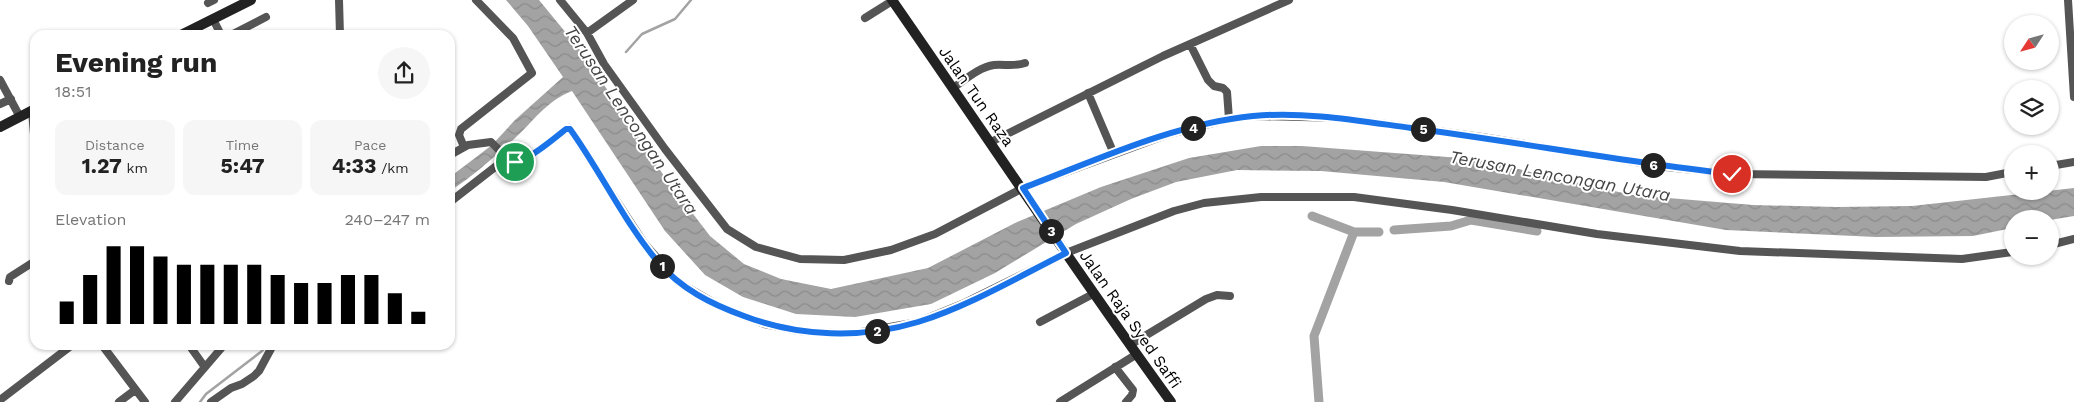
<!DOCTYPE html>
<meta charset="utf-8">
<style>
:root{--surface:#fff;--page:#f6f6f6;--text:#222;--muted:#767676;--accent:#000}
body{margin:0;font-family:"Work Sans",sans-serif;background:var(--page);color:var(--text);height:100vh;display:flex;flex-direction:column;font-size:19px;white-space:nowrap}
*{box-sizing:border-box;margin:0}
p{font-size:16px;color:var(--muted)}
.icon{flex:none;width:28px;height:28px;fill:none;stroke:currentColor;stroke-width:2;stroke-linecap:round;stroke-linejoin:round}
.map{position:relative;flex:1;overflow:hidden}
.details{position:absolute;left:30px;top:30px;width:425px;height:320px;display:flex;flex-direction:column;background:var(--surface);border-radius:15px;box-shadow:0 1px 4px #0004}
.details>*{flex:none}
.needle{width:32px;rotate:234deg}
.tools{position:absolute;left:2004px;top:15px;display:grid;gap:10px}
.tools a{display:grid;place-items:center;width:55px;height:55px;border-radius:50%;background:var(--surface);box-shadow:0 1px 4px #0004;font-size:25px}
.pin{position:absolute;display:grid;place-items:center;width:42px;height:42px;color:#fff;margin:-21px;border:2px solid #fff;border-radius:50%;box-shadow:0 1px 5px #0007}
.km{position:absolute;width:25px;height:25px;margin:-12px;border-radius:50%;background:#222;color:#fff;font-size:14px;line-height:25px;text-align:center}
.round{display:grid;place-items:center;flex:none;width:52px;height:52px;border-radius:26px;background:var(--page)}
.head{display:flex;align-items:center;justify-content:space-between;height:85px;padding:0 25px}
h1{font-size:28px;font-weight:700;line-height:38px}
.metrics{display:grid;grid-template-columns:repeat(3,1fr);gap:8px;height:85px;padding:5px 25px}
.metrics div{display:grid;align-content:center;border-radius:12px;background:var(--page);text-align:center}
.metrics b{font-size:21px;font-weight:700}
.metrics small{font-size:14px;font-weight:400}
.metrics p{font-size:14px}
.chart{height:140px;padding:10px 25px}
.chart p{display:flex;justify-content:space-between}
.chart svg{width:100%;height:90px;margin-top:5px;stroke:var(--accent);stroke-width:6}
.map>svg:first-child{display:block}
.water{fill:url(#water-waves)}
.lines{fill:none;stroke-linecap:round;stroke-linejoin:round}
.stream{stroke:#a3a3a3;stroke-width:2.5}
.canal{stroke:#a3a3a3;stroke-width:9}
.street{stroke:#555;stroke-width:8}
.secondary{stroke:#222;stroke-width:10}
.route-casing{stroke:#fff;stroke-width:10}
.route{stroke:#1a73e8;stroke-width:6}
.labels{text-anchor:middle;stroke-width:4;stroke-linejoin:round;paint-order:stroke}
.street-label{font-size:16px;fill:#000;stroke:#fff}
.water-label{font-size:18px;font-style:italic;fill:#444;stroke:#fff}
</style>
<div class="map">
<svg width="2074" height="402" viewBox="0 0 2074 402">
<defs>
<pattern id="water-waves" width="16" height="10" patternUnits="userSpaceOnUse" patternTransform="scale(1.25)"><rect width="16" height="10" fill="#a3a3a3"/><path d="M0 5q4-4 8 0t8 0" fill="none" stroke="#8b8b8b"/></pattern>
</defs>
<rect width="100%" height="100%" fill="#fff"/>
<!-- water -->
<path class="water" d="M 506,0 L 539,0 L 585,56 L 664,176 L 710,236 L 744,264 L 781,279 L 831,289 L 928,268 L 1015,223 L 1101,187 L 1189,158 L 1261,146 L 1302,146 L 1474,159 L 1632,195 L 1753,205 L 1837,207 L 1912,206 L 2074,188 L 2074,216 L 2050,220 L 2012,219 L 2012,228 L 1973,236 L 1876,237 L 1726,230 L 1444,182 L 1321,171 L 1237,170 L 1176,182 L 1131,199 L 1076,224 L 995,273 L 931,304 L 855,317 L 796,314 L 743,297 L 705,275 L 665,231 L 572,91 C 546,101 533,122 513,140 C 493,158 473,176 450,191 L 450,177 L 492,145 L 515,120 L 563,77 L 528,26 Z"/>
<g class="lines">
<!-- stream -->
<path class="stream" d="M 626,52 L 642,34 L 675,19 L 691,0
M 200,402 L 206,394 L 262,351 L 266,345"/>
<!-- canal -->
<path class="canal" d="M 1312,216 L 1354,232
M 1394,230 L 1451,226 L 1471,220 L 1537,231
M 1319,402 L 1314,336 L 1354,232 L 1379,232"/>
<!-- street -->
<path class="street" d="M 339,0 L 340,35
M 560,0 L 587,33 L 604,64 L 665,149 L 727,229 L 756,247 L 800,259 L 844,260 L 891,250 L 935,234 L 1023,188 L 1169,134 L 1229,119 L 1255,116 L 1341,118 L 1482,137 L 1666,167 L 1732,174 L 1986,177 L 2012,172
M 2068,0 L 2074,97
M 208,3 L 214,0
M 865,18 L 892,1
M 213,19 L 221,35
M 587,33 L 633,0
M 231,35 L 266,17
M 1190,44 L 1208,80 L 1214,86 L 1223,88 L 1227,92 L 1229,119
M 0,80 L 20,117
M 953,88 C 965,80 979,67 994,65 C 1005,64 1013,67 1025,63
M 1088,93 L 1114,154
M 0,104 L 11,99
M 32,111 L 35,146
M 991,142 L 1163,56 L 1289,0
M 464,147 L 459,135 L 461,129 L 532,73 L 513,38 L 476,0
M 450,155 L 468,145 L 491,142 L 508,159
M 2050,166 L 2074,162
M 450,202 L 504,160 L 523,161 L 569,128 L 644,243 L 678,282 L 723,308 L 764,324 L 799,331 L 850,334 L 918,322 L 962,304 L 1066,253 L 1174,211 L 1204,203 L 1261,197 L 1354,197 L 1452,210 L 1597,234 L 1740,251 L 1962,259 L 2012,252
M 2050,245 L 2074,239
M 9,281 L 10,277 L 35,261
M 1040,322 L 1093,294
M 102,345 L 145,402
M 189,345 L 204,366
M 1130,345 L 1206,299 L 1217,295 L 1230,296
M 1115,367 L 1133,390 L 1132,395 L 1126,402
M 0,400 L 72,345
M 119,402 L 135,390
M 175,402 L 224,345
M 211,402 L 231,388 L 242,384 L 254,376 L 259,371 L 273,345
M 1060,402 L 1137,354"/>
<!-- secondary -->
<path class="secondary" d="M 892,0 C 985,134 1075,270 1171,402
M 181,35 L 251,0
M 0,127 L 35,109"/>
</g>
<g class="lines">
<defs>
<path id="route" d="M 515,162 C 525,163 556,137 566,129 L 570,129 C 601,172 624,222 658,262 C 681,289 711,304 744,316 C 799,337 862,339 918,322 C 969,306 1018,277 1066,253 L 1023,188 C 1097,160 1173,124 1253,116 C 1305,111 1360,121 1411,128 C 1518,142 1625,162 1732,174"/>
</defs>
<!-- route casing -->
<use href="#route" class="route-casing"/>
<!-- route -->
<use href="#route" class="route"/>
</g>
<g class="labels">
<!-- street labels -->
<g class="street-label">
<text transform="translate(977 96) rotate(55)" y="6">Jalan Tun Raza</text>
<text transform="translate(1131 319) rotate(55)" y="6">Jalan Raja Syed Saffi</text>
</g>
<!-- water labels -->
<g class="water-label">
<text transform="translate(631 120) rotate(56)" y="6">Terusan Lencongan Utara</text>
<text transform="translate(1560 176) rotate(10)" y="6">Terusan Lencongan Utara</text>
</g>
</g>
</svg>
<div class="tools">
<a><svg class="needle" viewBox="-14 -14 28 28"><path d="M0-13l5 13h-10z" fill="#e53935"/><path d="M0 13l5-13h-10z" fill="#767676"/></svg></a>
<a><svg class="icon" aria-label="layers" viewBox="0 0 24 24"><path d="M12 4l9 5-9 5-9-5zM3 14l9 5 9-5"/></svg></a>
<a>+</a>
<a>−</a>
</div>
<div class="pin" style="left:515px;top:162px;background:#1e9e55"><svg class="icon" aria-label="arrive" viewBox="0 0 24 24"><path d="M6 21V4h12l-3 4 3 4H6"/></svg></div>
<div class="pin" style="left:1732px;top:174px;background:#d93025"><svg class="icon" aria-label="check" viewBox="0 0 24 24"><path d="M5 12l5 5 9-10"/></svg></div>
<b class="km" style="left:662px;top:266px">1</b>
<b class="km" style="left:877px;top:331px">2</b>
<b class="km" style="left:1051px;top:231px">3</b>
<b class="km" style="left:1193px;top:128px">4</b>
<b class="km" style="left:1423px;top:129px">5</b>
<b class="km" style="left:1653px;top:165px">6</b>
<section class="details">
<div class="head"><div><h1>Evening run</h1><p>18:51</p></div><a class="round"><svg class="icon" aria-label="share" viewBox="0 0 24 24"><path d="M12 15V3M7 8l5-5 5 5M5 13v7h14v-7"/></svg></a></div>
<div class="metrics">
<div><p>Distance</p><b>1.27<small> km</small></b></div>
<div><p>Time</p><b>5:47</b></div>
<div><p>Pace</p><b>4:33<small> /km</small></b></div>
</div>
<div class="chart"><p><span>Elevation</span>240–247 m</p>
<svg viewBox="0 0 160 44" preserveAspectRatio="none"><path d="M5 44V33M15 44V20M25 44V6M35 44V6M45 44V11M55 44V15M65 44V15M75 44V15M85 44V15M95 44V20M105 44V24M115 44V24M125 44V20M135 44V20M145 44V29M155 44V38"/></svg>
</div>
</section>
</div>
